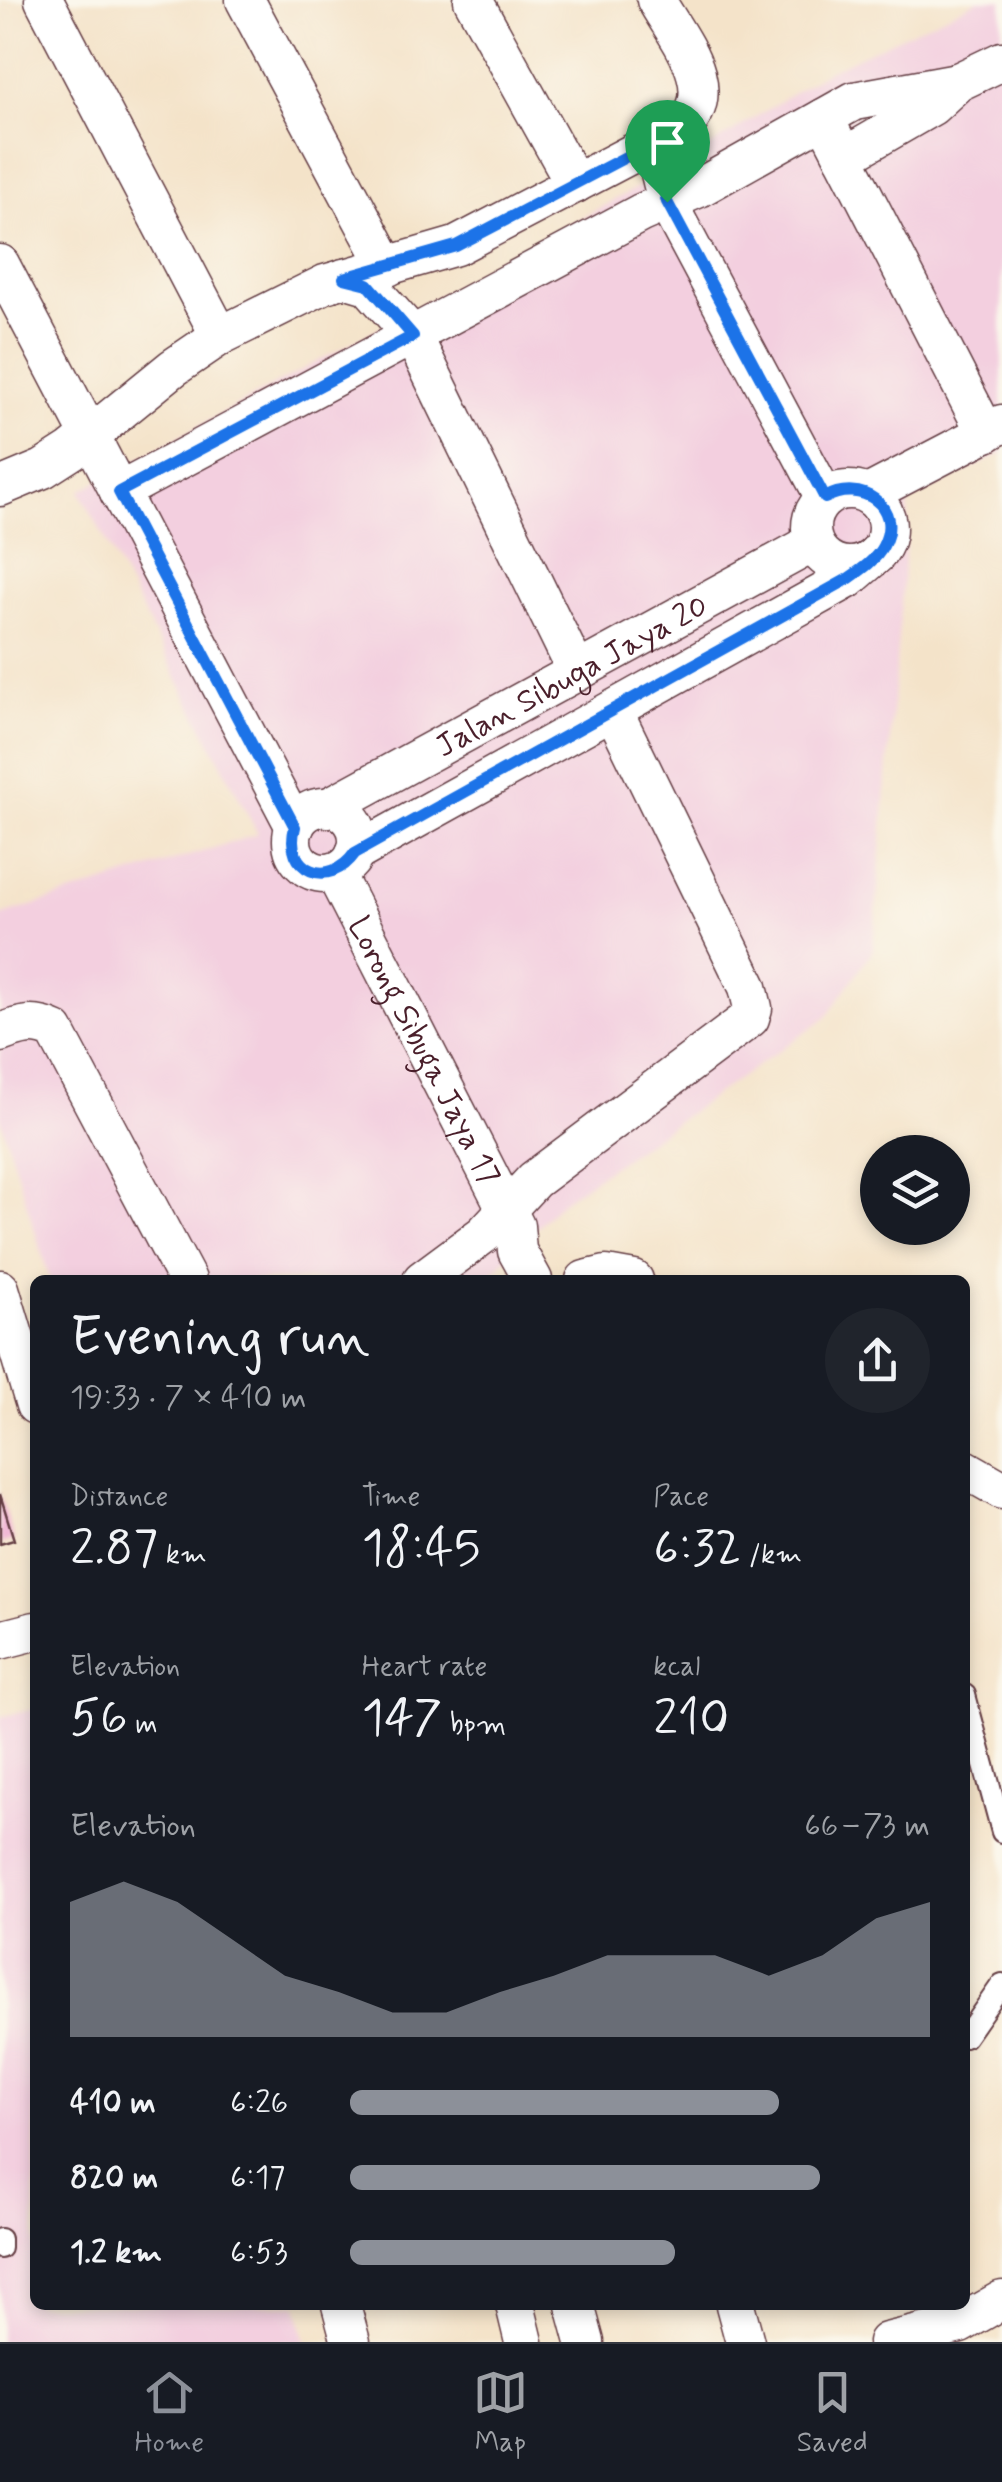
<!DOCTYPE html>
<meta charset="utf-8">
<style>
:root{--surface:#171b24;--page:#20242c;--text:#f1f3f6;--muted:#9ea1a6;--line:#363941;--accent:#8c9099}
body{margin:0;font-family:Mynerve,sans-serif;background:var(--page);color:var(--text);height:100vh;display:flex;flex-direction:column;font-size:38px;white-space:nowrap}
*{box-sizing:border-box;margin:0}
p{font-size:32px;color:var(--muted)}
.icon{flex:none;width:55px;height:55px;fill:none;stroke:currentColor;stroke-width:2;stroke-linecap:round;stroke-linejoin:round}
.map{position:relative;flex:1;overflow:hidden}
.details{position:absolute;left:30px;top:1275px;width:940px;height:1035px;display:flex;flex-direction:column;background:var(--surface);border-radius:15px;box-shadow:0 5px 15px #0003}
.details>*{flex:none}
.controls{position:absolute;left:860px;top:1135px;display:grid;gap:20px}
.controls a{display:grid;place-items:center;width:110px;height:110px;border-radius:50%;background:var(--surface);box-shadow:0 5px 15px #0003;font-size:50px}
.pin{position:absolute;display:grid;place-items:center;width:85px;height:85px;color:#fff;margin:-102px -42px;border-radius:50% 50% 50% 0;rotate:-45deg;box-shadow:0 0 10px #0007}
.pin .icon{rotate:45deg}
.round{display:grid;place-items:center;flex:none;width:105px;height:105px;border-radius:52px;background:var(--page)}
.headline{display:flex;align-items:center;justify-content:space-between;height:170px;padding:0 40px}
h1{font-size:55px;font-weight:600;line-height:75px}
.metrics{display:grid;grid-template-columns:repeat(3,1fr);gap:15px;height:170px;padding:10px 40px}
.metrics div{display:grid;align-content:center}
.metrics b{font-size:50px;font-weight:600}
.metrics small{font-size:28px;font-weight:400}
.metrics p{font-size:28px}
.chart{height:280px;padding:20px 40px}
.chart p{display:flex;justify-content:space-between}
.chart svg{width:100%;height:180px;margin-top:10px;fill:var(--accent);opacity:.7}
ul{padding:0 40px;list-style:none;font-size:32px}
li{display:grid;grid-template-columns:160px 120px 1fr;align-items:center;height:75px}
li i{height:25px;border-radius:12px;background:var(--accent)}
.tab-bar{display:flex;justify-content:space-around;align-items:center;height:140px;border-top:2px solid var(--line);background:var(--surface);font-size:28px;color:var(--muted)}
.tab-bar a{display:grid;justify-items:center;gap:5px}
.tab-bar .on{color:var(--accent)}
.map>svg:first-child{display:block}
.built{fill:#f3cfdf}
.building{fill:#eea7cf}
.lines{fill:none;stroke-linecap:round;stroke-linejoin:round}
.service-casing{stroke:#643c43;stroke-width:24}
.minor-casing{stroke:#643c43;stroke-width:41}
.service{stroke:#fff;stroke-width:20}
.minor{stroke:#fff;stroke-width:38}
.route-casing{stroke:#fff;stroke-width:20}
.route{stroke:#1a73e8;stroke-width:12}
.labels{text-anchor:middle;stroke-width:8;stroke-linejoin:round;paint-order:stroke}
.street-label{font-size:32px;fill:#4a1f2b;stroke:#fbf7ec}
</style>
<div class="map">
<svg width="1002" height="2342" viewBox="0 0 1002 2342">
<rect width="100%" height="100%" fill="#fbf7ec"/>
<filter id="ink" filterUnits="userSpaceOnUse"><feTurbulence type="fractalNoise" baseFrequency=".01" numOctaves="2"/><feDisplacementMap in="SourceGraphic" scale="20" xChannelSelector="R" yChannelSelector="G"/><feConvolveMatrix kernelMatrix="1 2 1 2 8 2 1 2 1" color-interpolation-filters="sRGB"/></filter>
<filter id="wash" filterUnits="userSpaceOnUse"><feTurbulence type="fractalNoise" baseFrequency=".0048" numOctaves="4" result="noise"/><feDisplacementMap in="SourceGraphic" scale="40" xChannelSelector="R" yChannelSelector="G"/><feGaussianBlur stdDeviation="2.25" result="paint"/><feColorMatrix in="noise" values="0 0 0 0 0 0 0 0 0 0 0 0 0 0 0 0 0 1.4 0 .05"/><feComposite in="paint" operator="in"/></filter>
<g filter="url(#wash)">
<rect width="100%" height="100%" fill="#f4e3c9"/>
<!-- built -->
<path class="built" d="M 978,0 L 1002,0 L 1002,453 L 909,501 L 873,950 L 826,1018 L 562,1201 L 495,1270 L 480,1280 L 50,1280 L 0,1117 L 0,916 L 258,834 L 80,491 L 697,155 L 824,73 Z
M 35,1709 L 35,2305 L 297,2305 L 306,2342 L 0,2342 L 0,1717 Z"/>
<g id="blocks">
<!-- building -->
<path class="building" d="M 0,1494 L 14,1540 L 0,1544 Z"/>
</g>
</g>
<g filter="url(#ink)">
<use href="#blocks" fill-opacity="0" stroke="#643c43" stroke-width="2.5"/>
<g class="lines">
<defs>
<path id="service" d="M 965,1695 L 1002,1832
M 965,2037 L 1002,1984
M 0,2239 L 0,2248"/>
<g id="minor">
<path d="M 44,0 L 220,336"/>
<path d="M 245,0 L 388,267"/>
<path d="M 473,0 L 575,184"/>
<path d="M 824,118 L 986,433"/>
<path d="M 658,140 L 657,161 L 667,202 L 825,498"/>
<path d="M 844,157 L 932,106 L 958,82 L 1002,61"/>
<path d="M 0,264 L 295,827"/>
<path d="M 344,278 L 368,285 L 413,336 L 577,672"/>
<path d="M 0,487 L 43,469 L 71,451 L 173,368 L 220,336 L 325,284 L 456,246 L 683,127 C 722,88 678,39 656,0"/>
<circle cx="849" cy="528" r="38"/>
<path d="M 119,492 L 641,213 L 699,188 L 854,101 L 958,82"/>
<path d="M 868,494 L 1002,424"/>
<circle cx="325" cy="840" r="33"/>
<path id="s1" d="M 327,808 L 813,543"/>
<path d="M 355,853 L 848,579 L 877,554"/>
<path id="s2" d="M 334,872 L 515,1226 L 517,1251 L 533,1280"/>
<path d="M 0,1033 C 21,1025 34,1021 55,1031 L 187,1280"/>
<path d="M 422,1280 L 484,1234 L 534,1180 L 750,1018 L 753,1008 L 748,987 L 613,710"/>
<path d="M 585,1280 L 606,1275 L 634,1280"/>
<path d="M 0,1289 L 35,1405"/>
<path d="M 965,1469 L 1002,1490"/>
<path d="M 0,1640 L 35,1631"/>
<path d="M 341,2305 L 351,2342"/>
<path d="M 515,2305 L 524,2342"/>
<path d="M 575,2305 L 585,2342"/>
<path d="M 735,2305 L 745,2342"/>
<path d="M 887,2342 L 960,2324 L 1002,2300"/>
</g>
</defs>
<!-- service casing -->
<use href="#service" class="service-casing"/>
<!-- minor casing -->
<use href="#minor" class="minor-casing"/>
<!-- service -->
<use href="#service" class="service"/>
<!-- minor -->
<use href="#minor" class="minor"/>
</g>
</g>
<g class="lines" filter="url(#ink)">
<defs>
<path id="route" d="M 658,140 L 657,161 L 667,202 L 825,498 C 860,478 904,506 883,546 C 876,560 861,570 848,579 L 355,853 C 329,890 283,871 295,827 L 119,492 L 413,336 L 368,284 L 344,278 L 456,246 Z"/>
</defs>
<!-- route casing -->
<use href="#route" class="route-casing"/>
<!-- route -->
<use href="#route" class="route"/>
</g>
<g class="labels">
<!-- street labels -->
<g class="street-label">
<text dy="11" stroke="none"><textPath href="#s1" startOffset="278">Jalan Sibuga Jaya 20</textPath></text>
<text dy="11" stroke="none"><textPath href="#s2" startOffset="200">Lorong Sibuga Jaya 17</textPath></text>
</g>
</g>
</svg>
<div class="controls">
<a><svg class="icon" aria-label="layers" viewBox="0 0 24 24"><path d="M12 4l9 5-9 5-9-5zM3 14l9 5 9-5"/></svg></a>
</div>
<div class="pin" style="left:667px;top:202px;background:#1e9e55"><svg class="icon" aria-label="arrive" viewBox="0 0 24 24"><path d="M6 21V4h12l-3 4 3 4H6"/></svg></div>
<section class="details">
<div class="headline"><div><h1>Evening run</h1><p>19:33 · 7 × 410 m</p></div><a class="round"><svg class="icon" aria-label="share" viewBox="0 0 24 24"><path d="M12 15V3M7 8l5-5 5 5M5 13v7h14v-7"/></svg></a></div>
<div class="metrics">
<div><p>Distance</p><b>2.87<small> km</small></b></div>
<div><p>Time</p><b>18:45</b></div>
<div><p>Pace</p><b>6:32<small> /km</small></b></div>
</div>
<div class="metrics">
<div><p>Elevation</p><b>56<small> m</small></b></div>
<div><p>Heart rate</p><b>147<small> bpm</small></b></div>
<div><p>kcal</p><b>210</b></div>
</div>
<div class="chart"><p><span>Elevation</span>66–73 m</p>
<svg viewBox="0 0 160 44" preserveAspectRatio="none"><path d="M0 44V11L10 6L20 11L30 20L40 29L50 33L60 38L70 38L80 33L90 29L100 24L110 24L120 24L130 29L140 24L150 15L160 11V44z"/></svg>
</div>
<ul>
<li><b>410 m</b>6:26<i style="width:74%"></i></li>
<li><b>820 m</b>6:17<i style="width:81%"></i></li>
<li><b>1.2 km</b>6:53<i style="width:56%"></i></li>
</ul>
</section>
</div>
<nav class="tab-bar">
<a class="on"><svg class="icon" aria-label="home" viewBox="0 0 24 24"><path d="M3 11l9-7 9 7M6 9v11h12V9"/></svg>Home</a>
<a><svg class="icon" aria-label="map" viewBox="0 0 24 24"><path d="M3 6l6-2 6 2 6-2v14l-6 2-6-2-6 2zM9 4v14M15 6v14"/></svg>Map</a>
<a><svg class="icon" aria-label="saved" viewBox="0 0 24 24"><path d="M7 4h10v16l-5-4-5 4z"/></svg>Saved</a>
</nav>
